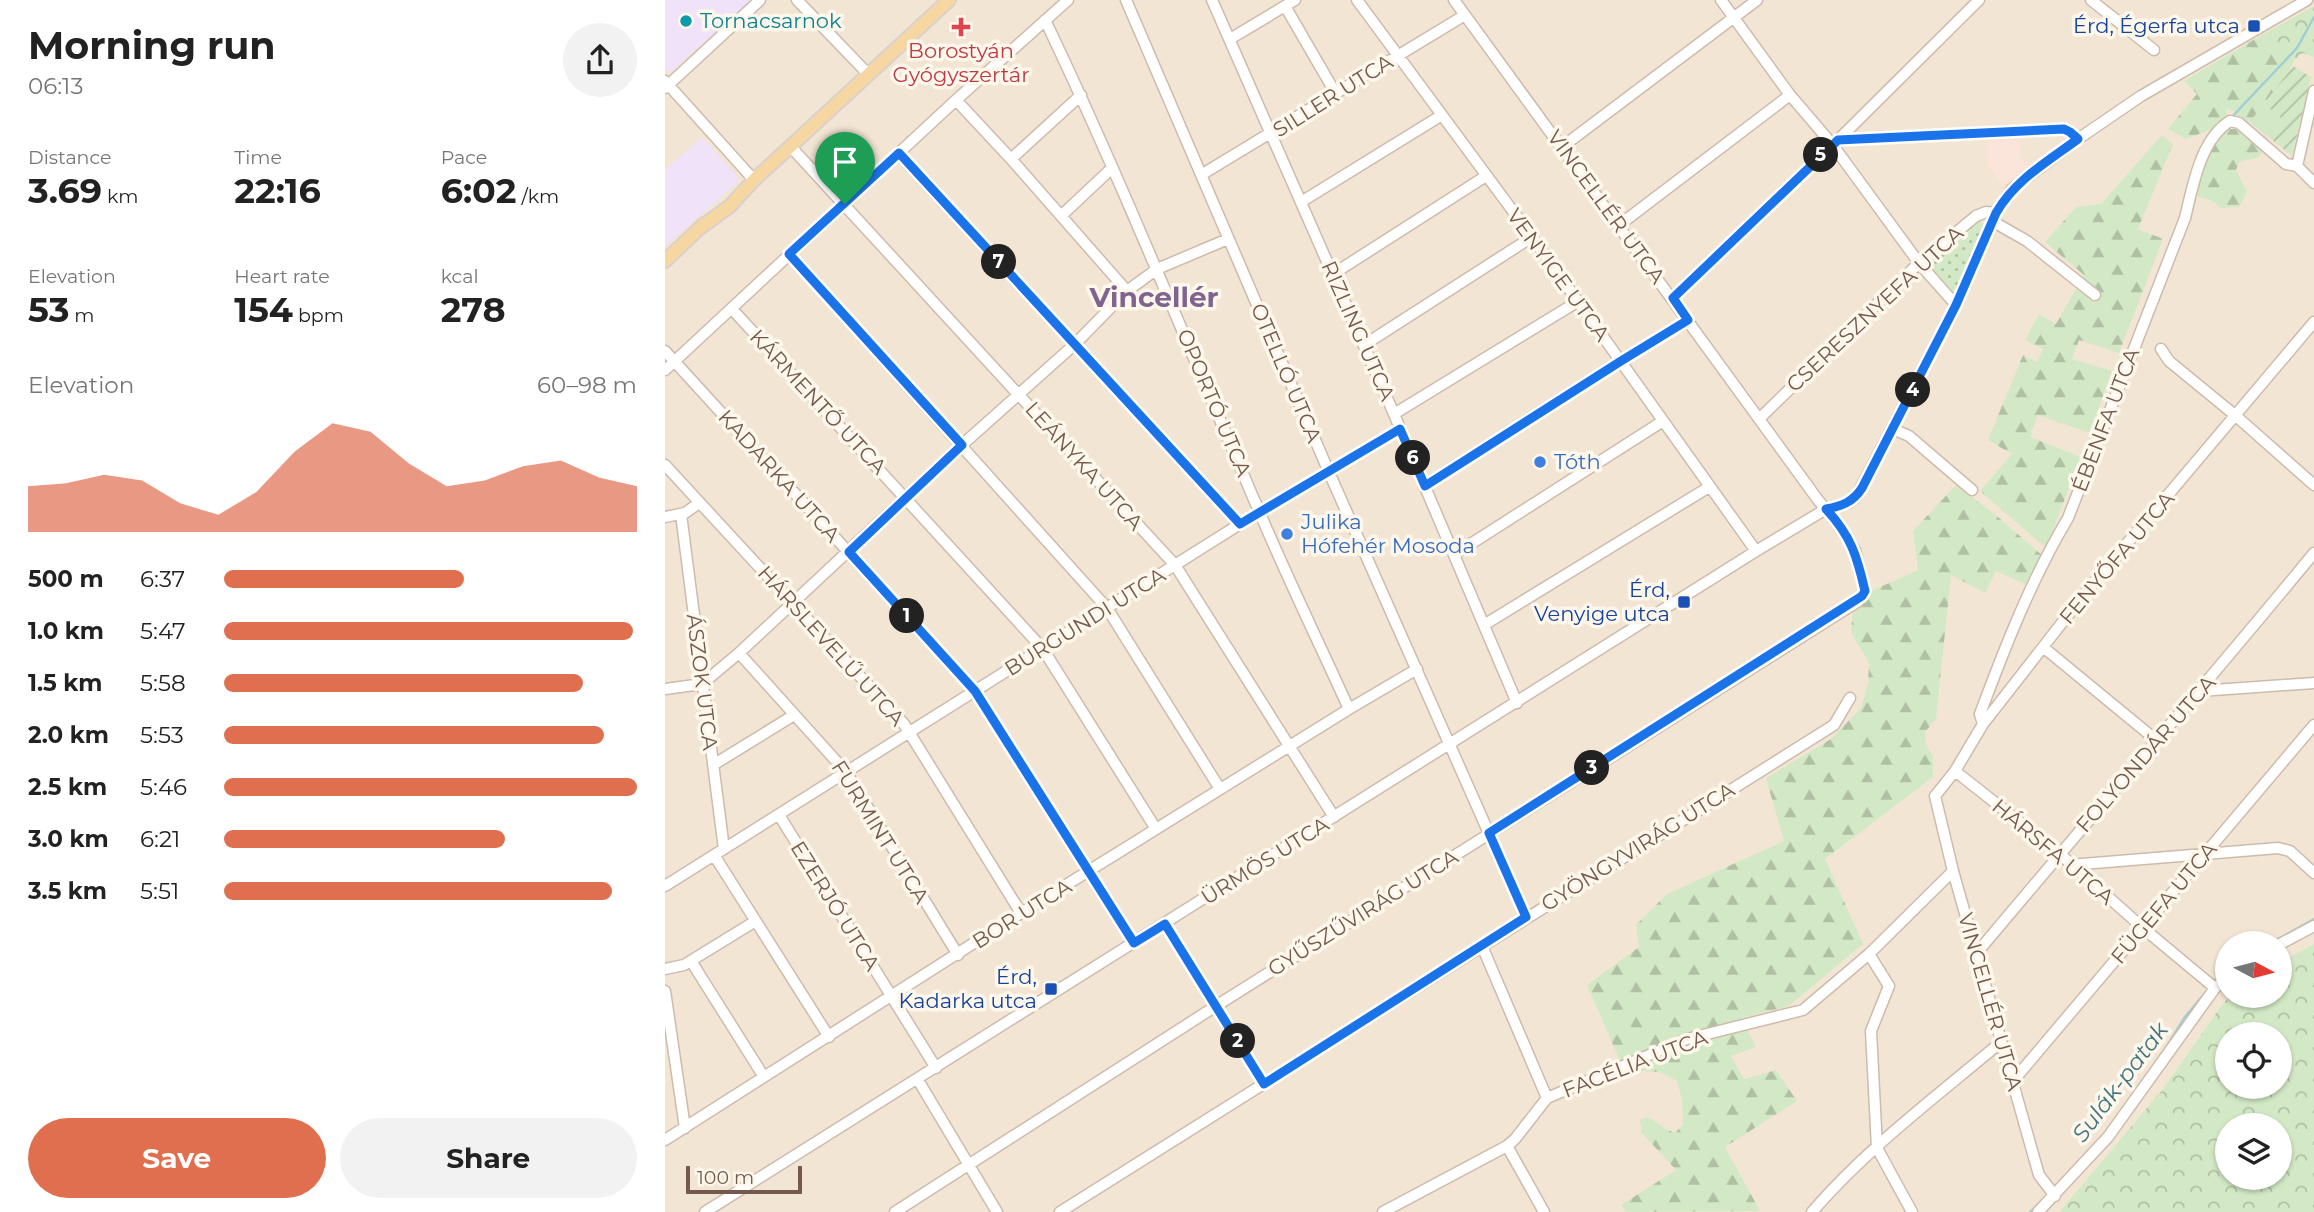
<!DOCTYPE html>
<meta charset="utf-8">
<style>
:root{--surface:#fff;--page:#f2f2f2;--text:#222;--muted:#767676;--accent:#e06f50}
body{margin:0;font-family:Montserrat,sans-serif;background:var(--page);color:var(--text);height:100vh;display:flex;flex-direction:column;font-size:26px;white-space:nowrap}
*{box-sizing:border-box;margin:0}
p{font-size:23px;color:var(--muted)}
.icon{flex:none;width:38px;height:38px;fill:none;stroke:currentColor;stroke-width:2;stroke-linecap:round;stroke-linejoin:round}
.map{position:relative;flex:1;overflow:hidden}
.sheet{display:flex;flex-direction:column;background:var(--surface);width:665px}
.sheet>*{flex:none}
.needle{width:46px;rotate:97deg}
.controls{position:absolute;left:1550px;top:931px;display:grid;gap:14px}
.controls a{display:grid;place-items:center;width:77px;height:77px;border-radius:50%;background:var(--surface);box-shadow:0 2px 5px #0004;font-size:35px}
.scale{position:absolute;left:21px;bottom:18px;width:116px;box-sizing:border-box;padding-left:7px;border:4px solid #745a4c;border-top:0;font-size:19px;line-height:24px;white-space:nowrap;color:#745a4c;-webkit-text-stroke:5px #fef7ec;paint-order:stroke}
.pin{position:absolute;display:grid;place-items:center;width:60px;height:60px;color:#fff;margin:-72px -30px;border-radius:50% 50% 50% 0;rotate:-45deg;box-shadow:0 0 7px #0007}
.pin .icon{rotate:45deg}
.km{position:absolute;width:35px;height:35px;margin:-18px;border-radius:50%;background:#222;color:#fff;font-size:19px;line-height:35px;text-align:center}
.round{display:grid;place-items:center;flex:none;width:74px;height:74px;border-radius:37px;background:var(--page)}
.head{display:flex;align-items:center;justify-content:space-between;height:119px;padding:0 28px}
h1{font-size:38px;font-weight:700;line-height:52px}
.figures{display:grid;grid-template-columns:repeat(3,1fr);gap:10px;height:119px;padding:7px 28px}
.figures div{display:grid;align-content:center}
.figures b{font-size:35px;font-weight:700}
.figures small{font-size:19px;font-weight:400}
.figures p{font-size:19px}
.chart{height:196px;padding:14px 28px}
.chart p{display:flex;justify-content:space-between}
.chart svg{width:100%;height:126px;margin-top:7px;fill:var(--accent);opacity:.7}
.action{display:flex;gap:14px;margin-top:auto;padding:14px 28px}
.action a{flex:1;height:80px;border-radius:42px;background:var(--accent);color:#fff;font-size:28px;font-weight:700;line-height:80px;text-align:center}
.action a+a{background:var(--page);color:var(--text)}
ul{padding:0 28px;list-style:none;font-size:23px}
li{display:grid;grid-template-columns:112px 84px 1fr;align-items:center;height:52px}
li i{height:18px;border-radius:9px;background:var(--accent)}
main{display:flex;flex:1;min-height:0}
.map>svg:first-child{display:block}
.residential{fill:#f3e5d4}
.commercial{fill:#fbe4da}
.education{fill:#f0e2f8}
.grass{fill:url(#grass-dots)}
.forest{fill:url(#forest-firs)}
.park{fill:url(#park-crowns);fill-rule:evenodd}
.garden{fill:url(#garden-furrows)}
.pitch{fill:#d3e9c5}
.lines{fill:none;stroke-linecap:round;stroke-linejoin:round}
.stream{stroke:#a1ced6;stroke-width:2.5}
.minor-casing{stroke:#cdbbac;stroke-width:13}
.major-casing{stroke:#d8d1cd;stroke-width:16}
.minor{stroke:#fff;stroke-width:10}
.major{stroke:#f7d7a1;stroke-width:12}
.route-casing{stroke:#fff;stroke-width:14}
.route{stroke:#1a73e8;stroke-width:9}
.culture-dot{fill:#0f9aa8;stroke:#fef7ec;stroke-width:2.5}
.transit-dot{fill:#1a4fb4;stroke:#fef7ec;stroke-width:2.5}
.health-dot{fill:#e0444e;stroke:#fef7ec;stroke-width:2.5}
.shop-dot{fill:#3f7fe0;stroke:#fef7ec;stroke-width:2.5}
.labels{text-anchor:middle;stroke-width:7;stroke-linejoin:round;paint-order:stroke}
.culture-label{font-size:21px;fill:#0d838f;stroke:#fef7ec;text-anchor:start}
.transit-label{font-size:21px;fill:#164399;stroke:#fef7ec;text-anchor:end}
.health-label{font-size:21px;fill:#be3a42;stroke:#fef7ec}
.street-label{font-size:21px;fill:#745a4c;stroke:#fef7ec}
.shop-label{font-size:21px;fill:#366cbe;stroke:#fef7ec;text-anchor:start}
.water-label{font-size:23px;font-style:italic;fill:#43767f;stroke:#fef7ec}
.district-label{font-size:28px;font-weight:bold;fill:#816390;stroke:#fef7ec}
</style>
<main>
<section class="sheet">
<div class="head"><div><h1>Morning run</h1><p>06:13</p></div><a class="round"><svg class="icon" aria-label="share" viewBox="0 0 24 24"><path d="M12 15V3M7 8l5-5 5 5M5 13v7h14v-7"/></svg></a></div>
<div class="figures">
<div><p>Distance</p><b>3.69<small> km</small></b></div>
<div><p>Time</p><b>22:16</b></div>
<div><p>Pace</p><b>6:02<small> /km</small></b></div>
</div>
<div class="figures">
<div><p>Elevation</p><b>53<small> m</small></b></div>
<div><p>Heart rate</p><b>154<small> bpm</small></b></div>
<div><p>kcal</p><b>278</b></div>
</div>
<div class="chart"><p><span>Elevation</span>60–98 m</p>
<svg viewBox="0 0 160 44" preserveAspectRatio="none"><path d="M0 44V28L10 27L20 24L30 26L40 34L50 38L60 30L70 16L80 6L90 9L100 20L110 28L120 26L130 21L140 19L150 25L160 28V44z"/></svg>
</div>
<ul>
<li><b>500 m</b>6:37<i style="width:58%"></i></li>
<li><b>1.0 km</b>5:47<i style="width:99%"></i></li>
<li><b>1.5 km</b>5:58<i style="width:87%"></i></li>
<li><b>2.0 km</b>5:53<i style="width:92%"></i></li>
<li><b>2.5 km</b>5:46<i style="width:100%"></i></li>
<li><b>3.0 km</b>6:21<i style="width:68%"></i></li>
<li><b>3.5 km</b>5:51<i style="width:94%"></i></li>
</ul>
<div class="action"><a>Save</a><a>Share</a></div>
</section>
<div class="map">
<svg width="1649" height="1212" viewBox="0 0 1649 1212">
<defs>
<pattern id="grass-dots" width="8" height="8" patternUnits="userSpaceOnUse" patternTransform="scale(1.75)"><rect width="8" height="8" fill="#d3e9c5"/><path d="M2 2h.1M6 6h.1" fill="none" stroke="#b0c0a2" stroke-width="1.8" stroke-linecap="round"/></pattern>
<pattern id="forest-firs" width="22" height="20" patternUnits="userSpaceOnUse" patternTransform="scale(1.75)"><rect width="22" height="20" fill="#d3e9c5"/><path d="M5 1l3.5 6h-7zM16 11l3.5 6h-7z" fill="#b0c0a2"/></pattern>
<pattern id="park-crowns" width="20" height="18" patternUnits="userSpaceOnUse" patternTransform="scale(1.75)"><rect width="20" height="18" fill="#d3e9c5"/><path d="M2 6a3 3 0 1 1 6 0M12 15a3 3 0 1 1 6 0" fill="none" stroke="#b0c0a2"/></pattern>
<pattern id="garden-furrows" width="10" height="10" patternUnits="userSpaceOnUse" patternTransform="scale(1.75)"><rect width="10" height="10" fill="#d3e9c5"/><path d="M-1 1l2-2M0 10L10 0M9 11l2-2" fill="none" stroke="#b0c0a2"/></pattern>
</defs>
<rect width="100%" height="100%" fill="#fbf3e6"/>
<!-- residential -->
<path class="residential" d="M 0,0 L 1649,0 L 1649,944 L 1615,962 L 1615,943 L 1563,943 L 1563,996 L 1567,996 L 1558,1003 L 1497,1090 L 1394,1212 L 0,1212 Z"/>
<!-- commercial -->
<path class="commercial" d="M 1354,140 L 1355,154 L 1361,167 L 1337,186 L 1323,164 L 1322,141 Z"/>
<!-- education -->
<path class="education" d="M 0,0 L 86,0 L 7,71 L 0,70 Z
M 37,137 L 72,176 L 72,183 L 0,246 L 0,170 Z"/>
<!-- grass -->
<path class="grass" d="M 1314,220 L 1319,225 L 1290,291 C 1279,289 1266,274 1263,262 L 1281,251 L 1283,245 Z"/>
<!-- forest -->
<path class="forest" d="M 1595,36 L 1610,58 L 1623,53 L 1630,59 L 1622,75 L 1585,122 L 1572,116 L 1569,111 L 1562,109 L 1561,118 L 1545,130 L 1521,139 L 1503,129 L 1532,94 L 1519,81 Z
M 1560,129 L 1571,129 L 1597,152 L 1594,157 L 1574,162 L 1571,170 L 1582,192 L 1574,207 L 1556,208 L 1547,201 L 1532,196 C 1537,173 1544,148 1560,129 Z
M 1497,135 L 1508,144 L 1473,229 L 1498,239 L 1454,353 L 1414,340 L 1407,359 L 1447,371 L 1425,433 L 1373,415 L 1365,437 L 1416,457 L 1381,548 L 1315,491 L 1347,454 L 1323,440 L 1358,355 L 1372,362 L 1378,349 L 1360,340 L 1374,314 L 1391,324 L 1419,275 L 1380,242 L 1411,207 L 1436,204 Z
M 1291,485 L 1332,516 L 1378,556 L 1362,585 L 1331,571 L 1320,593 L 1286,575 L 1271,719 L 1260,732 L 1261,745 L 1268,756 L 1268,777 L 1160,859 L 1198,944 L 1124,1006 L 1076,1018 L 1091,1047 L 1066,1056 L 1079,1079 L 1111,1070 L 1132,1101 L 1060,1147 L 1095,1211 L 961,1212 L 956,1205 L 1011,1170 L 977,1133 L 975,1120 L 981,1117 C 993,1121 998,1129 1010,1133 L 1018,1124 L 1017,1100 L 1012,1081 L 994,1072 L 959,1070 L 922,985 L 974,947 L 971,925 L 1002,894 L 1119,841 L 1101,778 L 1166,739 L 1196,708 L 1203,684 L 1204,663 L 1186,632 L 1188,610 L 1204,592 L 1253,570 L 1248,531 Z"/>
<!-- park -->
<path class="park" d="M 1649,6 L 1649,57 L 1638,53 L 1630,59 L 1623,53 L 1615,59 L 1610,58 L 1595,36 Z
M 1649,944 L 1649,1212 L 1394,1212 L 1497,1090 L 1558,1003 L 1567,996 L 1615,996 L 1615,962 ZM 1615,1034 L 1615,1087 L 1563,1087 L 1563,1034 ZM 1615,1125 L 1615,1178 L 1563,1178 L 1563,1125 Z"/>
<!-- garden -->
<path class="garden" d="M 1628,66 L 1646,77 L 1627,156 L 1585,122 Z"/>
<!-- pitch -->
<path class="pitch" d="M 1603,107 L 1622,123 L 1608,140 L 1588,125 Z"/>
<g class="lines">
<!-- stream -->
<path class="stream" d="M 1565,119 L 1632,48 L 1649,17
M 1606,943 L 1649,919
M 1494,1059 L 1520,1017 L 1540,993
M 1365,1212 L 1376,1202"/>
<defs>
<path id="minor" d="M 132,0 L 203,74
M 461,0 L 663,470 L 861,917
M 547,0 L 729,414 L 852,703
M 692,0 L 867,237 L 1091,551
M 1056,0 L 1125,95 L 1167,144 L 1254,263 L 1291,305
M 1426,0 L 1489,50
M 620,6 L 671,94
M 380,20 C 457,181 523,347 594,511 C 622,577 654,643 684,709
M 565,39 L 630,0
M 0,81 L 89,180
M 0,88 L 95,0
M 291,100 L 346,159 L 462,291
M 1173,140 L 1399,129 L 1405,132 L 1413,139
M 126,147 L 510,565 L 669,817
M 897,147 L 1092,0
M 234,154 L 575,524
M 346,159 L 416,95
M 1632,166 L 1649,91
M 536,175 L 800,15
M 636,202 L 777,115
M 396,216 L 447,168
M 1327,221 L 1362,241 L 1430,295
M 953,226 L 1125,95
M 124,254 L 442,608 L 555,789
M 668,274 L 821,176
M 1008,298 L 1173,140 L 1314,0
M 67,309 L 378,649 L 491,829
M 699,345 L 867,237
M 1496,349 L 1504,361 L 1571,416 L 1649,485
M 0,351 L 310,691 L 469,943
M 0,370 L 291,100 L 403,0
M 729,414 L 912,302
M 1094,419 L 1254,263 L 1311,216 L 1321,212 L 1331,213
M 1228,429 L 1244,436 L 1307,490
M 0,465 L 239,724 L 356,913
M 759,486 L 955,361 L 1023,320
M 16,514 L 59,849
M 0,517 L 20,513 L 34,503
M 790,554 L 998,421
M 819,625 L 1044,487
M 1378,647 L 1491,740
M 74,653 L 181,772 L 293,955
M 0,689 L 37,684 L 74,653 L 297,445 L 410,344 L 462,291 L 492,269 L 563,239
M 1535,691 L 1649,683
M 1318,724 L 1315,714 C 1340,647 1366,580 1403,518 L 1520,218 C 1528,186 1535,140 1565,121 L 1574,123 L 1621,164 L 1632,166 L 1649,183
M 48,765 L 129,715
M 1290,771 L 1395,854 L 1478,928 L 1550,988
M 114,815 L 271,1068
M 49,855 L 164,1037
M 1405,865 L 1613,848 L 1625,851 L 1649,873
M 0,886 L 575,524 L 735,429
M 500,924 L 599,1084
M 1615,944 L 1649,926
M 817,946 L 882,1098
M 1204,954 L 1224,986 L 1206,1031 L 1212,1148 L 1247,1212
M 1311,954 C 1423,820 1538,688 1649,553
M 26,961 L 99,1077
M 0,969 L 19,965 L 89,922
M 0,991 L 20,1128
M 253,1080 L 332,1212
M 1348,1081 L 1649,725
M 0,1140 L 356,913 L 684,709 L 752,669
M 842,1146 L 879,1212
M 1390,1196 L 1374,1175 L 1288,871 L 1270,796 L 1290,771 L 1318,724 L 1421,592 L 1649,322
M 40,1212 L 1091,551 L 1161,509 L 1183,503 L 1191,497 L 1291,305 L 1331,213 L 1347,189 L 1413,139 L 1476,96 L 1642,0
M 230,1212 L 551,1006 L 1192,602 L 1200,591 L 1190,550 L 1170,520 L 1153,500 L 789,0
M 395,1212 L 1169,725 L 1185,698
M 718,1212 L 842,1146 L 850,1139 L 882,1098 L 1022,1039 L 1138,1010 L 1204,954 L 1288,871
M 1147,1212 C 1202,1148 1272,1096 1336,1042
M 1373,1212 L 1443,1137 L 1550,988 L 1563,976"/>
<path id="major" d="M 35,228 L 65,206 L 89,180 L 284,0
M 0,261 L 39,224"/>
</defs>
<!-- minor casing -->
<use href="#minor" class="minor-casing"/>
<!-- major casing -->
<use href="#major" class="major-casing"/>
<!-- minor -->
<use href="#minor" class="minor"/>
<!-- major -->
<use href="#major" class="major"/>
</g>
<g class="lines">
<defs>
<path id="route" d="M 1399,129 L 1405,132 L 1413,139 C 1383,161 1350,180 1331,213 L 1291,305 L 1197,488 C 1188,502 1177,506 1161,509 C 1186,536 1192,556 1200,591 L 1197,596 L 824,833 L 861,917 L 599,1084 L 500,924 L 469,943 L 310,691 L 184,552 L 297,445 L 124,254 L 234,153 L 575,524 L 735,429 L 760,486 L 956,361 L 1023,320 L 1008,298 L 1173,140 Z"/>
</defs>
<!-- route casing -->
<use href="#route" class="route-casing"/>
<!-- route -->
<use href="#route" class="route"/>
</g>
<!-- markers -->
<circle class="culture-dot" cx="21" cy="21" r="7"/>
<g class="transit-dot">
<rect x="1582" y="19" width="14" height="14" rx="3.5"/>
<rect x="1012" y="595" width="14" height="14" rx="3.5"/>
<rect x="379" y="982" width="14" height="14" rx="3.5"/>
</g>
<path class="health-dot" d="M292.5 16.5h7v7h7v7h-7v7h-7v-7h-7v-7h7z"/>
<g class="shop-dot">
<circle cx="875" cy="462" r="7"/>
<circle cx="622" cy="534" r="7"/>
</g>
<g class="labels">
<!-- culture labels -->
<g class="culture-label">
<text x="35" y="28">Tornacsarnok</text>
</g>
<!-- transit labels -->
<g class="transit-label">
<text x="1575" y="33">Érd, Égerfa utca</text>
<text x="1005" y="597">Érd,<tspan x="1005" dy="24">Venyige utca</tspan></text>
<text x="372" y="984">Érd,<tspan x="372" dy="24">Kadarka utca</tspan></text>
</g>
<!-- health labels -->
<g class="health-label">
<text x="296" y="58">Borostyán<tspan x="296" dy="24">Gyógyszertár</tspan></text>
</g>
<!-- street labels -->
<g class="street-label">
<text transform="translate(668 96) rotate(-32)" y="7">SILLER UTCA</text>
<text transform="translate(941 207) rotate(54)" y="7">VINCELLÉR UTCA</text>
<text transform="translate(893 275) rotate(54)" y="7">VENYIGE UTCA</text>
<text transform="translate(1210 309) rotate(-43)" y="7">CSERESZNYEFA UTCA</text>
<text transform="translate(693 331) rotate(66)" y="7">RIZLING UTCA</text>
<text transform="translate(621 373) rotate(67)" y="7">OTELLÓ UTCA</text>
<text transform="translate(153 402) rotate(47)" y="7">KÁRMENTŐ UTCA</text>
<text transform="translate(549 403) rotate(67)" y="7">OPORTÓ UTCA</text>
<text transform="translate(1441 420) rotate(-69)" y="7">ÉBENFA UTCA</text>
<text transform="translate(419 466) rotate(48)" y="7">LEÁNYKA UTCA</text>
<text transform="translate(114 476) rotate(48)" y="7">KADARKA UTCA</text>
<text transform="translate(1452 558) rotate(-50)" y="7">FENYŐFA UTCA</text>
<text transform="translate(420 622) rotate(-32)" y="7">BURGUNDI UTCA</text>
<text transform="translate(166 646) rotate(48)" y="7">HÁRSLEVELŰ UTCA</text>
<text transform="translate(37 682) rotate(83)" y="7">ÁSZOK UTCA</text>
<text transform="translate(1481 754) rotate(-49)" y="7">FOLYONDÁR UTCA</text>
<text transform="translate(215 832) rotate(58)" y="7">FURMINT UTCA</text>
<text transform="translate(973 847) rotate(-32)" y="7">GYÖNGYVIRÁG UTCA</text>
<text transform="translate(1388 852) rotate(40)" y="7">HÁRSFA UTCA</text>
<text transform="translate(600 861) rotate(-32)" y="7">ÜRMÖS UTCA</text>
<text transform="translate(1499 903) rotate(-50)" y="7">FÜGEFA UTCA</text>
<text transform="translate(170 906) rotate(58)" y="7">EZERJÓ UTCA</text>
<text transform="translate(698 913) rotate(-32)" y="7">GYŰSZŰVIRÁG UTCA</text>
<text transform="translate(357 914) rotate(-32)" y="7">BOR UTCA</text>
<text transform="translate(1325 1002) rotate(74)" y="7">VINCELLÉR UTCA</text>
<text transform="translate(970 1064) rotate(-21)" y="7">FACÉLIA UTCA</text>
</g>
<!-- shop labels -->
<g class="shop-label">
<text x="889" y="469">Tóth</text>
<text x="636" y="529">Julika<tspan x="636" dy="24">Hófehér Mosoda</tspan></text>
</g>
<!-- water labels -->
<g class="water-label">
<text transform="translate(1455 1082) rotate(-53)" y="8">Sulák-patak</text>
</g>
<!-- district labels -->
<g class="district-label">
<text x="489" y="307">Vincellér</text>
</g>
</g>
</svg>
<div class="controls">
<a><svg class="needle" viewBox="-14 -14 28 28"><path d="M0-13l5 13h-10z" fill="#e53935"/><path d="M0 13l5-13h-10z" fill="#767676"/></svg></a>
<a><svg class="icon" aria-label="locate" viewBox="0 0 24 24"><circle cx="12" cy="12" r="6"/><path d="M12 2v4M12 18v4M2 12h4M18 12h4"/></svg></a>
<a><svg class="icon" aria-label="layers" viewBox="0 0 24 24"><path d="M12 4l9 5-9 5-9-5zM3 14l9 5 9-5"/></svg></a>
</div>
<div class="scale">100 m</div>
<div class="pin" style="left:180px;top:204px;background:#1e9e55"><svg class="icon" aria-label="arrive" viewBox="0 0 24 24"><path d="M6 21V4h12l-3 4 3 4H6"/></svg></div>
<b class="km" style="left:242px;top:616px">1</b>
<b class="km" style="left:573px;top:1041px">2</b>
<b class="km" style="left:927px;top:768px">3</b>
<b class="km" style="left:1248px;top:390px">4</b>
<b class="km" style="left:1156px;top:155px">5</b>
<b class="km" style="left:748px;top:458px">6</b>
<b class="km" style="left:334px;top:262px">7</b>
</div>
</main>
